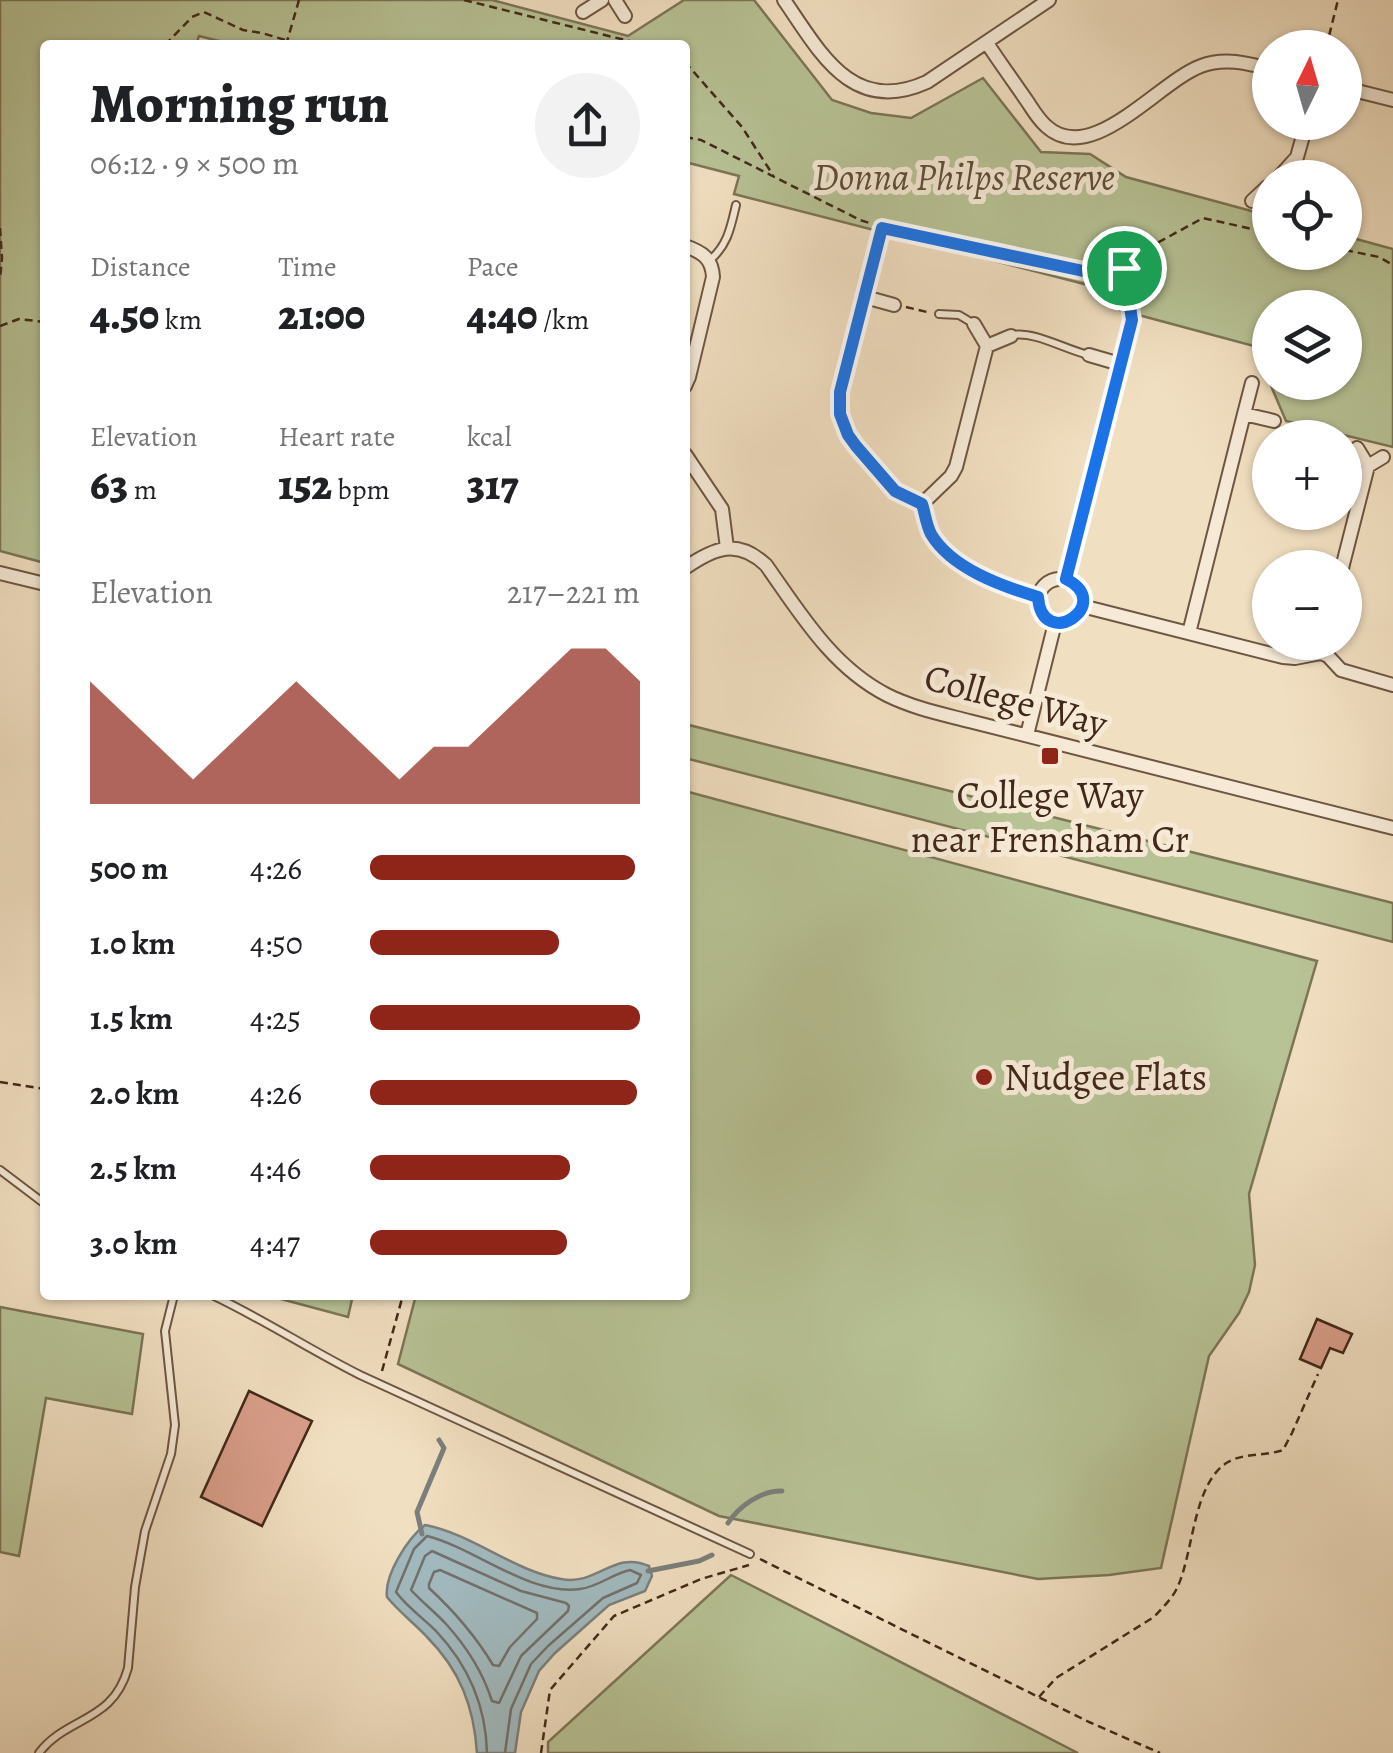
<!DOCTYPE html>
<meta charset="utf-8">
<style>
:root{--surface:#fff;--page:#f2f2f2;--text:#202124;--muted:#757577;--accent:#8f2418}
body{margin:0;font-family:Alegreya,serif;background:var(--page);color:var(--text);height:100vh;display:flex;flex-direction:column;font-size:38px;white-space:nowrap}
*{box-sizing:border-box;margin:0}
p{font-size:32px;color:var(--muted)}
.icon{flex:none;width:55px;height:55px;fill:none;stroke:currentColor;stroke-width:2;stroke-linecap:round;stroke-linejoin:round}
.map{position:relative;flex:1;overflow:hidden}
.sheet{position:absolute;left:40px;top:40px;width:650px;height:1260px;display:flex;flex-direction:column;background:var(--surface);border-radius:10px;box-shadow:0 2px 8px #0004}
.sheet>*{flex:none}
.needle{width:65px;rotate:5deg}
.controls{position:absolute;left:1252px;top:30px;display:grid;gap:20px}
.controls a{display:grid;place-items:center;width:110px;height:110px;border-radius:50%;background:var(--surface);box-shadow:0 2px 8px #0004;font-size:50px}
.pin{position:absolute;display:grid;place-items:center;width:85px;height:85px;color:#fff;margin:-42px;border:5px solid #fff;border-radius:50%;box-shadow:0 2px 10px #0007}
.round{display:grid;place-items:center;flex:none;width:105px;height:105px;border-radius:52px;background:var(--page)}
.headline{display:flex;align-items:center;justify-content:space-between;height:170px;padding:0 50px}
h1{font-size:55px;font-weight:800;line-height:75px}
.metrics{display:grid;grid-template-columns:repeat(3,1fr);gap:15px;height:170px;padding:10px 50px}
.metrics div{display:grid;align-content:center}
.metrics b{font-size:42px;font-weight:800}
.metrics small{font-size:28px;font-weight:400}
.metrics p{font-size:28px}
.chart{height:280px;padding:20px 50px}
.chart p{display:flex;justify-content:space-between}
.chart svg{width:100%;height:180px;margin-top:10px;fill:var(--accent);opacity:.7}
ul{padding:0 50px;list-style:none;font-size:32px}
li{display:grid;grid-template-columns:160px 120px 1fr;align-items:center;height:75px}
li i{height:25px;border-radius:12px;background:var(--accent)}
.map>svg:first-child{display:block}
.green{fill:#b7c295;stroke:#7c7556;stroke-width:2.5;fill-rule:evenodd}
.water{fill:#a1b9be;stroke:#7b7f7c;stroke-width:2.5}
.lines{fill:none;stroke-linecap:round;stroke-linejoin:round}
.shore{stroke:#72706b;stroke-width:2.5}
.stream{stroke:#7b7f7c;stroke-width:5}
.building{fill:#d99e8a;stroke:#422818;stroke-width:2.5}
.lane-casing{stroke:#6e5642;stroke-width:10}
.street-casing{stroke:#6e5642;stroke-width:16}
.path{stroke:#422818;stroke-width:2.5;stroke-dasharray:8 5;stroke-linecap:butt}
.lane{stroke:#f6ead7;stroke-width:6}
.street{stroke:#f6ead7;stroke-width:12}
.route-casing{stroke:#fff;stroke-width:20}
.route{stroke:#1a73e8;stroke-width:12}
.poi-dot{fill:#8f2418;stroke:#f6ead7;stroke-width:4}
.labels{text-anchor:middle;stroke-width:10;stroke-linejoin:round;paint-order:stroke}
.park-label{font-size:38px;font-style:italic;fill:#5f4e37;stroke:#f6ead7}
.street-label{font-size:38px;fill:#422818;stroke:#f6ead7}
.poi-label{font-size:38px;fill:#422818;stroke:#f6ead7}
</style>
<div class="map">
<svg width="1393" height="1753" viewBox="0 0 1393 1753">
<rect width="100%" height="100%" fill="#f1dfc1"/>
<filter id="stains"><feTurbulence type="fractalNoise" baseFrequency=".002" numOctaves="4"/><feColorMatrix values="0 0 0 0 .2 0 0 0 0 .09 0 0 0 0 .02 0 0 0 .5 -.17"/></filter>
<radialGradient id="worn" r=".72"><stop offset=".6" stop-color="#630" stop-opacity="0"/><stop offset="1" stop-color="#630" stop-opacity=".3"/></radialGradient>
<!-- green -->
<path class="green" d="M 0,0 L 492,0 L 628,36 L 684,0 L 754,0 L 832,100 L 871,113 L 911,118 L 983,78 L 1041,152 L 1090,154 L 1126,177 L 1270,216 L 1270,252 L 1345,252 L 1345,236 L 1393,249 L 1393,447 L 1286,421 L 1254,346 L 1120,310 L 1123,294 L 734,194 L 739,176 L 685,162 L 685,45 L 235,45 L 199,36 L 196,45 L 45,45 L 45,563 L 0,551 ZM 1270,308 L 1345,308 L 1345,382 L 1270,382 Z
M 685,724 L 1393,903 L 1393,942 L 685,758 Z
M 685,791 L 1317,961 L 1249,1194 L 1255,1265 L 1249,1292 L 1239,1313 L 1209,1356 L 1161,1568 L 1109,1575 L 1038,1579 L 719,1516 L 398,1364 L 416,1295 L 685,1295 Z
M 266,1295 L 353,1295 L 348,1317 Z
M 0,1307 L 143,1334 L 132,1414 L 46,1398 L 19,1556 L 0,1552 Z
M 731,1575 L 1078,1753 L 548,1753 L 548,1742 Z"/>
<!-- water -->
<path class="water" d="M 425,1525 C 473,1534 513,1571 561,1579 C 598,1586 613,1550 649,1566 L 652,1576 L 645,1591 L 609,1605 L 555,1653 L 539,1671 L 521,1712 L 515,1753 L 477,1753 C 474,1707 460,1670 427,1637 C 414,1623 399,1612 387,1597 C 384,1575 408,1538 425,1525 Z"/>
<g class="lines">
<!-- shore -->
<path class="shore" d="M 432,1551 L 521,1591 L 566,1603 L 569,1606 L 568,1611 L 521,1656 L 499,1703 L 492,1701 C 483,1673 466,1646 446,1624 C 435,1612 422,1602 411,1590 L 425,1556 Z
M 440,1570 L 537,1613 L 537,1619 L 510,1647 L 499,1666 L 493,1665 C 475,1635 455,1612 429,1588 L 429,1584 L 434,1572 Z
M 487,1753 C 486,1707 468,1665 436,1631 C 423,1618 407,1607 396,1592 L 414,1549 L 427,1536 C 475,1548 529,1596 580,1589 C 598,1587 612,1574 630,1570 L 641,1575 L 637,1583 L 603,1598 L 548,1646 L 531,1664 L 511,1709 L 505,1753"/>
<!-- stream -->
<path class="stream" d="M 728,1523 C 739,1506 762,1490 782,1491
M 422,1534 L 417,1512 L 444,1448 L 439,1440
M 648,1571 L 699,1561 L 712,1555"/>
</g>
<!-- building -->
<path class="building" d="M 1317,1319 L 1352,1334 L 1343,1353 L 1330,1348 L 1321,1368 L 1300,1359 Z
M 249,1391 L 312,1421 L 262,1526 L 201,1497 Z"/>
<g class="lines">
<defs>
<path id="lane" d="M 710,260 C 728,245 731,226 736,205
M 939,314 L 959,315 L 974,324
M 1013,335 C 1035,331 1066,350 1089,355
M 0,1170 L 45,1204
M 212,1295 C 263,1319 310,1350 360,1375 L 750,1554
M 39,1753 C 67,1716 113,1723 128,1668 L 135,1587 L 145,1531 L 171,1454 L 175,1425 L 165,1331 L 174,1295"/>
<path id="street" d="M 615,0 L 625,16
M 784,0 C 820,52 852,116 927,82 L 1049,0
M 583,12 L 602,0
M 987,43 C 1000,63 1014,82 1027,101 C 1033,110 1038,119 1046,126 C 1091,168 1158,82 1201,66 C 1224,57 1247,63 1270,69
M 1345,88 L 1393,100
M 1278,178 L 1297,157 L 1307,122
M 1252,201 L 1267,187 L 1270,191
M 685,246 C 702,252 712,258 713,277 L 689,377 L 685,386
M 871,269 L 865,297 L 894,305
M 865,297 L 839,391 L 840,414 L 848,435 L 889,486 L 900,494 L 922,504 C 926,513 926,524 931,534 C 952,569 1001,585 1038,597
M 974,324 L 987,346 L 1011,336
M 1089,355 L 1120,364 L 1128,333
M 1252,383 L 1244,414 L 1274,421
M 1357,448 L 1368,466 L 1383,457
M 685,454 L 722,509 L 727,548
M 922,504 L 951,476 L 956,467 L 987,346
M 685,568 C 714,548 737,538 766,565 C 800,613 832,667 887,695 C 913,708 942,714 969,721 L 1393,828
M 1342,568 L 1368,466
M 0,573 L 45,584
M1038 601a22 22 0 1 1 44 0a22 22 0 1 1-44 0Z
M 1066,579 L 1120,364
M 1082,606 L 1283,657 L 1295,658 L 1321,653 L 1328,656 L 1341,670 L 1393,685
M 1189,633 L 1244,414
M 1027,735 L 1055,623"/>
</defs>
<!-- lane casing -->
<use href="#lane" class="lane-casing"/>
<!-- street casing -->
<use href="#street" class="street-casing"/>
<!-- path -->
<path class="path" d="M 464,0 L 645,45
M 165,45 L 192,17 L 204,12 L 243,30 L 262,33 L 302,45
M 286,45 L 299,0
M 1326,48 L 1338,0
M 685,62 L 742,127 L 773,175
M 685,137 L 701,140 L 860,220 L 882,227 L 1088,272 L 1124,268 L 1159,242 L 1203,218 L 1270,233
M 0,228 L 2,258 L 0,279
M 1345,250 L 1379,257 L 1393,265
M 874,258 L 882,227
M 1124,270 L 1132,321
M 906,307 L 927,312
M 0,326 L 19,319 L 45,322
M 0,1082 L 45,1089
M 382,1371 L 403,1295
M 760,1559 L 1089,1722 L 1160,1753
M 1039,1697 L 1056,1678 L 1154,1617 C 1163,1607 1173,1598 1178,1586 C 1194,1550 1193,1483 1228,1462 C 1243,1453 1266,1456 1283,1450 L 1292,1433 L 1318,1374
M 541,1753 L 550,1690 L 614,1616 L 701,1579 L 749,1565"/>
<!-- lane -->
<use href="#lane" class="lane"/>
<!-- street -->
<use href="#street" class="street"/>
</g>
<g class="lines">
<defs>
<path id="route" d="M 882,228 L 1088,272 L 1124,268 L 1132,320 L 1066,579 C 1116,604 1042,653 1038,597 C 1001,586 951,568 931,534 C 926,524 925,513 922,504 L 895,491 L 856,446 L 848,435 L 840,414 L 840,392 Z"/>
</defs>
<!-- route casing -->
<use href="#route" class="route-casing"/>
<!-- route -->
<use href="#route" class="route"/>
</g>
<!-- markers -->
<g class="poi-dot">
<rect x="1040" y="746" width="20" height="20" rx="5"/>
<circle cx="984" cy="1077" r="10"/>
</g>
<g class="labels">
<!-- park labels -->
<g class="park-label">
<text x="964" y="190">Donna Philps Reserve</text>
</g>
<!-- street labels -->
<g class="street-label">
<text transform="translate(1016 700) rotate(15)" y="13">College Way</text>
</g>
<!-- poi labels -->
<g class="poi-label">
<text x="1050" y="808">College Way<tspan x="1050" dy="44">near Frensham Cr</tspan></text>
<text x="1004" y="1090" text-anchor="start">Nudgee Flats</text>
</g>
</g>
<rect width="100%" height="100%" filter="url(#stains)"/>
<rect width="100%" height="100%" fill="url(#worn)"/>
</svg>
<div class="controls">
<a><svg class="needle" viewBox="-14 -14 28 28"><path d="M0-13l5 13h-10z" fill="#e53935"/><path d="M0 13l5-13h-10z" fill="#757577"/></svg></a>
<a><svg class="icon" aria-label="locate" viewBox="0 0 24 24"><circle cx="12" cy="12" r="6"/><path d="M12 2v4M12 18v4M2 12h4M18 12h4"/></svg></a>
<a><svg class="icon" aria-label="layers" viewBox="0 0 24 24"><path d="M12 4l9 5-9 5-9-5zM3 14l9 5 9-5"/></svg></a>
<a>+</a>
<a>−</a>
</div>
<div class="pin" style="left:1124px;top:268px;background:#1e9e55"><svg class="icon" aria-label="arrive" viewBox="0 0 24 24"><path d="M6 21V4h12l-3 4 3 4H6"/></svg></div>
<section class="sheet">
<div class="headline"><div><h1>Morning run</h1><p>06:12 · 9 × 500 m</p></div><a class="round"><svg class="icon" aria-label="share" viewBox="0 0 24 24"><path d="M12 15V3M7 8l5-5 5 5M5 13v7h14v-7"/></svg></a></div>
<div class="metrics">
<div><p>Distance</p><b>4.50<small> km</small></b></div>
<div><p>Time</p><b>21:00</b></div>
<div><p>Pace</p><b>4:40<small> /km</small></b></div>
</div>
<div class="metrics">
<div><p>Elevation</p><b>63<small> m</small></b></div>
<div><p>Heart rate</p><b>152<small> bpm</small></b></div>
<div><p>kcal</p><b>317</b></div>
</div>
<div class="chart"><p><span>Elevation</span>217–221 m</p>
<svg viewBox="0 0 160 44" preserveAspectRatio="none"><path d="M0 44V14L10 22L20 30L30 38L40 30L50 22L60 14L70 22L80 30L90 38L100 30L110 30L120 22L130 14L140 6L150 6L160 14V44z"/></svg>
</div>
<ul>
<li><b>500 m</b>4:26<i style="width:98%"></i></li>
<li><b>1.0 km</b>4:50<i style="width:70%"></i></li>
<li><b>1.5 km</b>4:25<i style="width:100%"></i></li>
<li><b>2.0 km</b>4:26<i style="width:99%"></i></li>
<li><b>2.5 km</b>4:46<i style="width:74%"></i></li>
<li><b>3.0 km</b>4:47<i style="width:73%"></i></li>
</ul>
</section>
</div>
